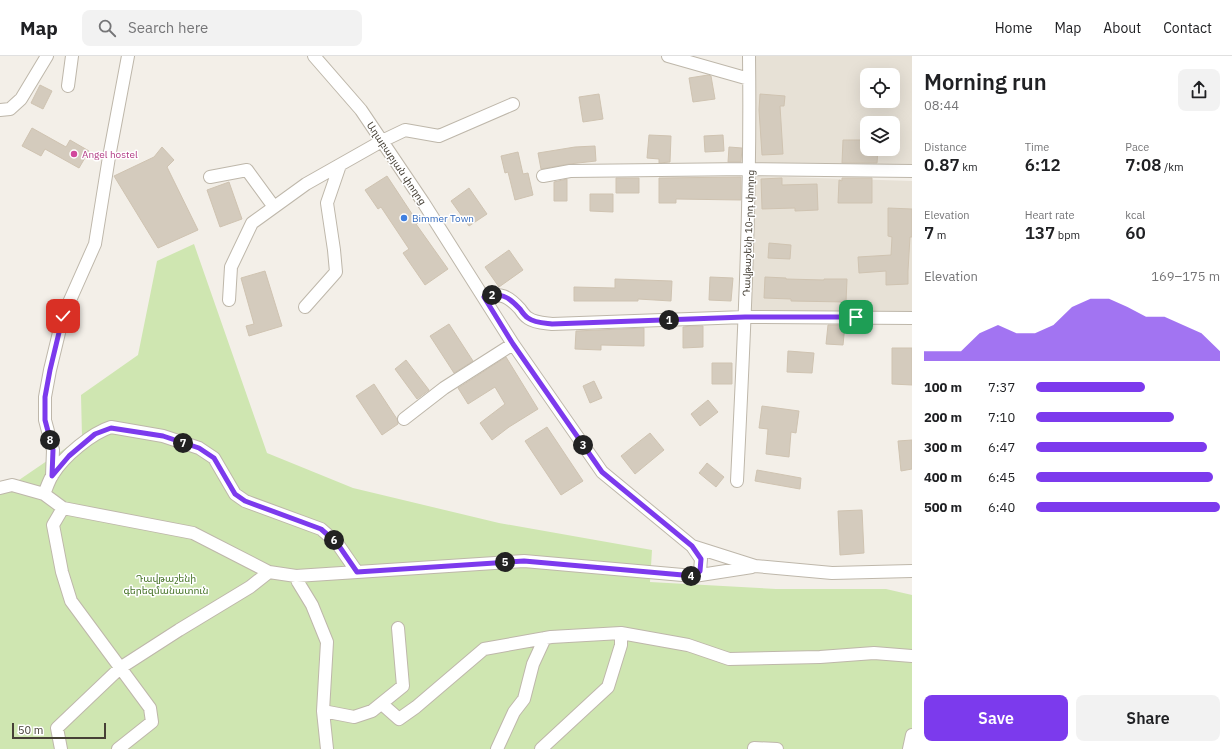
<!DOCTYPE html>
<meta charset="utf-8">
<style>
:root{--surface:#fff;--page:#f2f2f2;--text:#202124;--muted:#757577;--line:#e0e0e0;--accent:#7c3aed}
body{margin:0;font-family:"IBM Plex Sans","Noto Sans Armenian",sans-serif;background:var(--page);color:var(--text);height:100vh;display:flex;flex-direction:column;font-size:15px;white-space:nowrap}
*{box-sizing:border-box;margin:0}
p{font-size:13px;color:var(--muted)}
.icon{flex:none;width:22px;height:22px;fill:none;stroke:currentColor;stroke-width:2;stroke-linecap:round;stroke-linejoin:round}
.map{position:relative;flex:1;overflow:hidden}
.sheet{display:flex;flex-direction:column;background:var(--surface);width:320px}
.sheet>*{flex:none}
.tools{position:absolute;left:860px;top:12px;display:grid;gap:8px}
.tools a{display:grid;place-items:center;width:40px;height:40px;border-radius:8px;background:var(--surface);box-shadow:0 4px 16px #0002;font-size:20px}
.scale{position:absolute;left:12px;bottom:10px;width:94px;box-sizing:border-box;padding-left:4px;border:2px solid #464036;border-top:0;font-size:11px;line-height:14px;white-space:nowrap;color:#464036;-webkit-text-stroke:3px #fff;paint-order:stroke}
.pin{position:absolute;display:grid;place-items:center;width:34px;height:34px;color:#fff;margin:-17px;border-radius:8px;box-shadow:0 2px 6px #0006}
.km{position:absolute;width:20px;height:20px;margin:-10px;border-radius:50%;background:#222;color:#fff;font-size:11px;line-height:20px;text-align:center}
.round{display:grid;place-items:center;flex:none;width:42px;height:42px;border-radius:8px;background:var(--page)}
.overview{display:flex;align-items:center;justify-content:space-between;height:68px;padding:0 12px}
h1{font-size:22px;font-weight:600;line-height:30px}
.figures{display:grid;grid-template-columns:repeat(3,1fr);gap:6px;height:68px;padding:4px 12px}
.figures div{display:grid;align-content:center}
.figures b{font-size:17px;font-weight:600}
.figures small{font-size:11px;font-weight:400}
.figures p{font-size:11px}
.chart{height:112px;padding:8px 12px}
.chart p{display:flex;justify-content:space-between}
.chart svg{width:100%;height:72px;margin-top:4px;fill:var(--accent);opacity:.7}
.action{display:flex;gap:8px;margin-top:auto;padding:8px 12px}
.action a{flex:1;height:46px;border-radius:8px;background:var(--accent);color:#fff;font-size:16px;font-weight:600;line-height:46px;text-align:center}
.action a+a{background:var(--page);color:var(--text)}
ul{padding:0 12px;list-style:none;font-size:13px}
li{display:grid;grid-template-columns:64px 48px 1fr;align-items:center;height:30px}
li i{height:10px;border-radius:5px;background:var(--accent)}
header{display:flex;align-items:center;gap:24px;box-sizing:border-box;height:56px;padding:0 20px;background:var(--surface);border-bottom:1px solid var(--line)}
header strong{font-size:19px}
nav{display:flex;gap:22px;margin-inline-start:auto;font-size:14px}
.search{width:280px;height:36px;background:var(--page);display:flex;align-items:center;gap:10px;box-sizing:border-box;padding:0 14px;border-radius:8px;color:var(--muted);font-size:15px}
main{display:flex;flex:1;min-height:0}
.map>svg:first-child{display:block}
.residential{fill:#e7e1d6;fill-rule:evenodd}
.green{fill:#cfe6b1}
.building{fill:#d4cbbd;stroke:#cfc3b1}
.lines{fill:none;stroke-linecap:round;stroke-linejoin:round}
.minor-casing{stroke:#beb7aa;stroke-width:14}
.minor{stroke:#fff;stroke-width:12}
.route-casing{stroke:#fff;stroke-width:8}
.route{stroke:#7c3aed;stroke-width:5}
.hotel-dot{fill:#d1479c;stroke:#fff;stroke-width:1.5}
.shop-dot{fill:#3f7fe0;stroke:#fff;stroke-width:1.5}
.labels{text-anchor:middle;stroke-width:3;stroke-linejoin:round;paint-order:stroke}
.hotel-label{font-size:10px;fill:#b23c85;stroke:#fff;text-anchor:start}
.street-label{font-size:10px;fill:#464036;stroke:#fff}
.shop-label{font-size:10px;fill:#366cbe;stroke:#fff;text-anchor:start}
.park-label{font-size:10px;fill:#49762b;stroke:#fff}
</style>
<header>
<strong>Map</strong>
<div class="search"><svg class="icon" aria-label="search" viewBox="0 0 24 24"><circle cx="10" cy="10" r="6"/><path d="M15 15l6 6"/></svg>Search here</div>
<nav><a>Home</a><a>Map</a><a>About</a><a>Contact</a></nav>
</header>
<main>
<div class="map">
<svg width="912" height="693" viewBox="0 0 912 693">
<rect width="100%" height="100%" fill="#f3efe8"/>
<!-- residential -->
<path class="residential" d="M 749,0 L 912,0 L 912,115 L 749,113 ZM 867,19 L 893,19 L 893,45 L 867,45 ZM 867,67 L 893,67 L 893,93 L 867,93 Z
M 755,120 L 912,125 L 912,256 L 750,255 Z"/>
<!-- green -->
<path class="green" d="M 194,188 L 267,397 L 353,432 L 499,467 L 652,494 L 650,526 L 776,533 L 886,533 L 912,539 L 912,693 L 0,693 L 0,437 L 82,381 L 81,339 L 138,299 L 157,205 Z"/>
<!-- building -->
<path class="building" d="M 708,19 L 711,20 L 715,43 L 693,46 L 689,22 Z
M 40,29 L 52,35 L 43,53 L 31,47 Z
M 599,38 L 603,63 L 583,66 L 579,41 Z
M 760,38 L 785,40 L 784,50 L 780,50 L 783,98 L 762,99 L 759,54 Z
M 32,72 L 66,91 L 70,84 L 89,95 L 79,112 L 45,93 L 41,100 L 22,90 Z
M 649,79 L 671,80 L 670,106 L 659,107 L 659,103 L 647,102 Z
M 723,79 L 724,95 L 705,96 L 704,80 Z
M 843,84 L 867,84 L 867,93 L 878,93 L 877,107 L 842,107 Z
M 595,90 L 596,105 L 569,108 L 541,113 L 538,97 L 575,91 Z
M 162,91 L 174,104 L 167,111 L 198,174 L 158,192 L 114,120 L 154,101 Z
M 729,91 L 742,92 L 741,106 L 728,106 Z
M 518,96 L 523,118 L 528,117 L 533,139 L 515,144 L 508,116 L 505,117 L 501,100 Z
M 387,120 L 418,167 L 416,168 L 448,213 L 425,229 L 403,197 L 409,193 L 381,151 L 378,153 L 365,134 Z
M 741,121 L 741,144 L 676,143 L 676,147 L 659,147 L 659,122 Z
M 616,122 L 639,122 L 639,137 L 616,137 Z
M 782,122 L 782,129 L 817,128 L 818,154 L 795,155 L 795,152 L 762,153 L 761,123 Z
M 842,122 L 872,122 L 872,147 L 838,147 L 839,124 L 842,125 Z
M 567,123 L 567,145 L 554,145 L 554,126 Z
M 229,126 L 242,163 L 220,171 L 207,134 Z
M 469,132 L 487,158 L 469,170 L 451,145 Z
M 590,138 L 613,138 L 613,156 L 590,155 Z
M 888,152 L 912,153 L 912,181 L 910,181 L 908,215 L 908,228 L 886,229 L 886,215 L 859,217 L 858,201 L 891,199 L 892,181 L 888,180 Z
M 769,187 L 791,189 L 790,203 L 768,202 Z
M 509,194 L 523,214 L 499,231 L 485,211 Z
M 265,215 L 282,270 L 249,280 L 246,270 L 254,268 L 241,222 Z
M 710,221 L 733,222 L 731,245 L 709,244 Z
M 765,221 L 786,222 L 786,223 L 824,224 L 824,223 L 847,223 L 846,246 L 791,245 L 791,243 L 764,242 Z
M 615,223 L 672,225 L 671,245 L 638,243 L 638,245 L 574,245 L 574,231 L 615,232 Z
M 449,268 L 473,305 L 454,317 L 430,280 Z
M 828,269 L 845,269 L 843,289 L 826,288 Z
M 691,270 L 703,270 L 703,291 L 683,292 L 683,271 Z
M 644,272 L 644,290 L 601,289 L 601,294 L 575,293 L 576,275 Z
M 892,292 L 912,292 L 912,329 L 892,328 Z
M 788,295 L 814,297 L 812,317 L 787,316 Z
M 506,301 L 538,353 L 509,371 L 492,384 L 480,367 L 505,348 L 495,331 L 468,348 L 458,332 Z
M 406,304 L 429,334 L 417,343 L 395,313 Z
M 712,307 L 732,307 L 732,328 L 712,328 Z
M 594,325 L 602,342 L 590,347 L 583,330 Z
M 374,328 L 397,363 L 398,368 L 382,379 L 356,340 Z
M 708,344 L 718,356 L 700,370 L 691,358 Z
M 762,350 L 799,355 L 796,377 L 791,376 L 789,401 L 766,398 L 768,373 L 759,372 Z
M 547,371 L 583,425 L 561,439 L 525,385 Z
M 650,377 L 664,394 L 635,418 L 621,400 Z
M 912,384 L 912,413 L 901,415 L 898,385 Z
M 707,407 L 724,421 L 716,431 L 699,417 Z
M 757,414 L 801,422 L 800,433 L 755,425 Z
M 862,454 L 864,497 L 840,499 L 838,455 Z"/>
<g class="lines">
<defs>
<path id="minor" d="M 314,0 L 361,54 L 423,146 L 513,288 L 602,416 L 692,490 L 755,510 L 832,517 L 912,515
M 668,0 L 749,23
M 68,30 L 72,0
M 0,54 L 10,53 L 21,43 L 47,0
M 543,120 L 570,115 L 749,113 L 912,115
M 210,121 L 247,114 L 274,151
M 484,241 C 501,237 507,239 520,253 C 522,256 525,260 528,262 C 535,267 544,267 552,268 L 745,261 L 912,262
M 229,244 L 231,211 L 252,167 L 306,128 L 382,85 L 405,74 L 439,80 L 513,48
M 305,251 L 336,216 L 334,194 L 327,147 L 340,109
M 404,363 L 444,332 L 513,288
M 52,420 L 53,394 L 45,364 L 45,341 L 50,314 L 63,260 L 95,188 L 109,101 L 128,0
M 737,425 C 744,283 751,142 749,0
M 0,432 L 12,429 L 44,438 L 63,452 L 193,477 L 269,516 L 296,520 L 524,505 L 694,520 L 700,515 L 701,503 L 692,490
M 44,438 C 47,431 49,424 53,418 C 64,400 92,377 111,371 L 163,380 L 199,392 L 214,402 L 235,438 L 245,445 L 321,473 L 337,487 L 357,516
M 63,452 L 53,469 L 62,516 L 71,545 L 150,652 L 152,666 L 118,693
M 296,520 L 298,526 L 312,549 L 327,586 L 323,655 L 327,693
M 694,520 L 752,511
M 382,648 L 399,663 L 416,651 L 484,593 L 551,581 L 621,577 L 688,589 L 729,603 L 820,601 L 874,597 L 912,600
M 323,655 L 354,661 L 372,655 L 403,630 L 398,572
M 754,692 L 777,693
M 61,693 L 57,672 L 120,612 L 179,574 L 250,531 L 269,516
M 497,693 L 514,656 L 524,643 L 533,608 L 545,582
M 541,693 L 608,631 L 621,589 L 621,577
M 909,693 L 912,679"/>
</defs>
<!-- minor casing -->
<use href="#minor" class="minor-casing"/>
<!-- minor -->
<use href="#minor" class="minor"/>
</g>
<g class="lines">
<defs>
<path id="route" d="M 63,260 L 50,314 L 45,341 L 45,364 L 53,394 L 52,420 L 69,400 L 95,378 L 111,372 L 163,380 L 199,392 L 214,402 L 235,438 L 245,445 L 321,473 L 337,487 L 357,516 L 524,505 L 694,520 L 700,515 L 701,503 L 692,490 L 602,416 L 513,288 L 484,241 C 501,237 507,239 520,253 C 522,256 525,260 528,262 C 535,267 544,267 552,268 L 745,261 L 856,261"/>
</defs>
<!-- route casing -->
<use href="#route" class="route-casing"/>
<!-- route -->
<use href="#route" class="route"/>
</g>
<!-- markers -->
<circle class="hotel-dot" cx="74" cy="98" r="4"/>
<circle class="shop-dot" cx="404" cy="162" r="4"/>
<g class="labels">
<!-- hotel labels -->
<g class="hotel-label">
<text x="82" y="102">Angel hostel</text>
</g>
<!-- street labels -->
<g class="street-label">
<text transform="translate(397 107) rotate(56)" y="4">Աղաբաբյան փողոց</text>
<text transform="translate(748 177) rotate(-88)" y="4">Դավթաշենի 10-րդ փողոց</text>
</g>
<!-- shop labels -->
<g class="shop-label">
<text x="412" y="166">Bimmer Town</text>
</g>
<!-- park labels -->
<g class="park-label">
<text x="166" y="526">Դավթաշենի<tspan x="166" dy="12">գերեզմանատուն</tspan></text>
</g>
</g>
</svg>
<div class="tools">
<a><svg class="icon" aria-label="locate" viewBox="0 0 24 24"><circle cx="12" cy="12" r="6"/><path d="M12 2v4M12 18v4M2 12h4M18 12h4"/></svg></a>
<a><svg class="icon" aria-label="layers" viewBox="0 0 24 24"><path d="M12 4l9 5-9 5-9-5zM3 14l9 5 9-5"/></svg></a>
</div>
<div class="scale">50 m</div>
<div class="pin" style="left:856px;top:261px;background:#1e9e55"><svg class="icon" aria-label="arrive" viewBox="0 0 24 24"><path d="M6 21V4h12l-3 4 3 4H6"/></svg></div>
<div class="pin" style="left:63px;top:260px;background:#d93025"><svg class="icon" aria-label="check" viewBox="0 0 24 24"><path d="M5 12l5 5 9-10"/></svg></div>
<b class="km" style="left:669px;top:264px">1</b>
<b class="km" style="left:492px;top:239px">2</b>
<b class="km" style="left:583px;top:389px">3</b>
<b class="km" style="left:691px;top:520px">4</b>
<b class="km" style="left:505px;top:506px">5</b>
<b class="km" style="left:334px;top:484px">6</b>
<b class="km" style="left:183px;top:387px">7</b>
<b class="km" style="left:50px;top:384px">8</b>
</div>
<section class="sheet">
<div class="overview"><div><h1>Morning run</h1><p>08:44</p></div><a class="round"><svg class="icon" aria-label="share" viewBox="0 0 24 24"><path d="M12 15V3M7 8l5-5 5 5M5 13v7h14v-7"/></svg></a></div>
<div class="figures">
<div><p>Distance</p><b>0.87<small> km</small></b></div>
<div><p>Time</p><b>6:12</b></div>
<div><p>Pace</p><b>7:08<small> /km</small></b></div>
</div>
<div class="figures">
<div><p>Elevation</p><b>7<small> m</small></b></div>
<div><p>Heart rate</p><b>137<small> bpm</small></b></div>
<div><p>kcal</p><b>60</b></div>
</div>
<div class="chart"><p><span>Elevation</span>169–175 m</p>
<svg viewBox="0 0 160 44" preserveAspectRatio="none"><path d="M0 44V38L10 38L20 38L30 27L40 22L50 27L60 27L70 22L80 11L90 6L100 6L110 11L120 17L130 17L140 22L150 27L160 38V44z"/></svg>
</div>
<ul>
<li><b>100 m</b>7:37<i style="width:59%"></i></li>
<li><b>200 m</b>7:10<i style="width:75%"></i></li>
<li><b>300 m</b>6:47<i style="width:93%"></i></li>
<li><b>400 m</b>6:45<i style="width:96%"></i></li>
<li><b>500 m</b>6:40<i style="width:100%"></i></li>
</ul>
<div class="action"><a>Save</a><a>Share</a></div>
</section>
</main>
